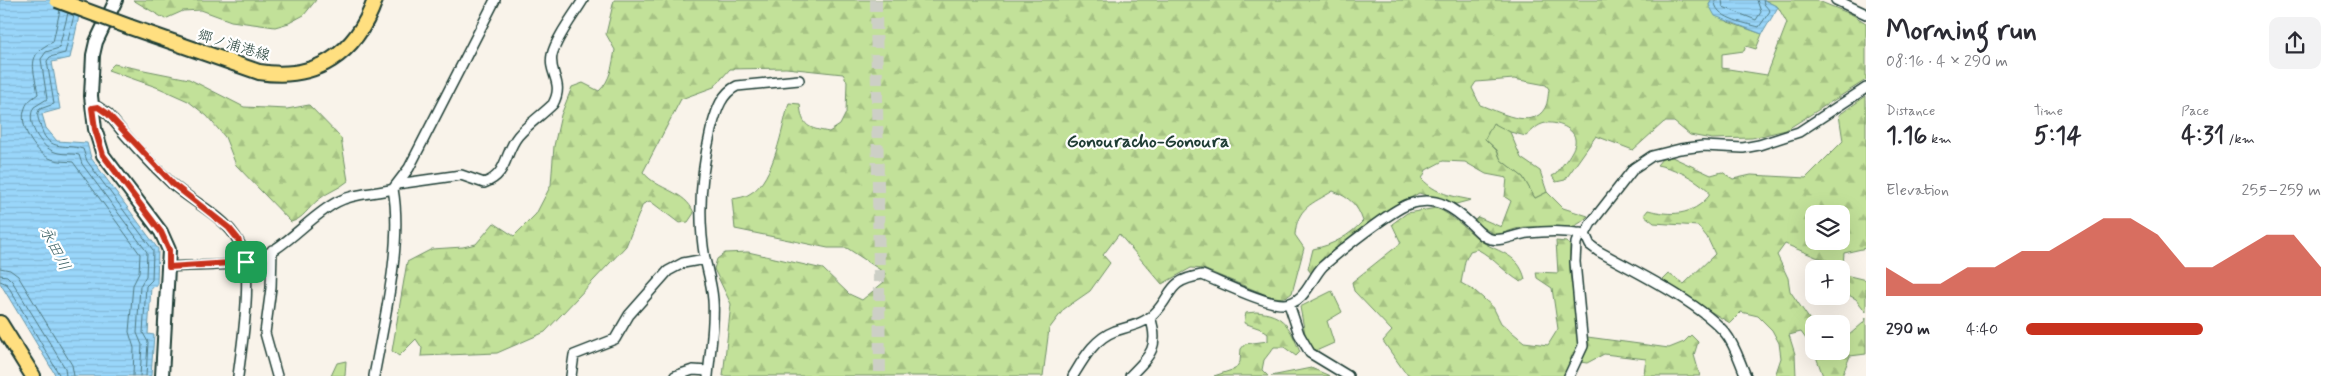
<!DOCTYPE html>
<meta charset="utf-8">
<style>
:root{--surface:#fff;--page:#f2f2f3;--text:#2b2b33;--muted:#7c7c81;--accent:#c8321e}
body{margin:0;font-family:Mynerve,"Klee One",sans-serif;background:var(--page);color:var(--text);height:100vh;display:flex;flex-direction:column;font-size:19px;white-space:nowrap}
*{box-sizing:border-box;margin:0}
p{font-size:16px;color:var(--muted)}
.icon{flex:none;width:28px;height:28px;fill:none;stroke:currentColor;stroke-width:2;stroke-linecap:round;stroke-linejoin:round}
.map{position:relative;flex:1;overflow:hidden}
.panel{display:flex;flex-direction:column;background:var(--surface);width:475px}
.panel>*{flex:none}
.fabs{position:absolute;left:1805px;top:205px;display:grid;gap:10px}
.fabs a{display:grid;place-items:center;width:45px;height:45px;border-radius:10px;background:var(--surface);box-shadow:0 5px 20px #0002;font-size:25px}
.pin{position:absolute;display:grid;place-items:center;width:42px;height:42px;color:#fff;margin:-21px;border-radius:10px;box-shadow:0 2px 8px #0006}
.round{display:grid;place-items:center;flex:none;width:52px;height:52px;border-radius:10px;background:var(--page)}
.summary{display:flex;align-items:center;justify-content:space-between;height:85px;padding:0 20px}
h1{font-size:28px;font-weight:800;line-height:38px}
.metrics{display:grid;grid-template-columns:repeat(3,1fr);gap:8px;height:85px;padding:5px 20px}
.metrics div{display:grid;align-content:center}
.metrics b{font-size:25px;font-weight:800}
.metrics small{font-size:14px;font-weight:400}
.metrics p{font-size:14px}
.chart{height:140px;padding:10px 20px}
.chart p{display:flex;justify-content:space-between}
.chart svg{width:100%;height:90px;margin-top:5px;fill:var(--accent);opacity:.7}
ul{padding:0 20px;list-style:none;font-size:16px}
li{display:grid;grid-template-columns:80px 60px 1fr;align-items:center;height:38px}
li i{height:12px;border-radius:6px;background:var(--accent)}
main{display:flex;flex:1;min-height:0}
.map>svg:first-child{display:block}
.forest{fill:url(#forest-firs);stroke:#708f66;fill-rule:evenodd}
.green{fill:#c2e199;stroke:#708f66}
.water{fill:url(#water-rules);stroke:#6899ab}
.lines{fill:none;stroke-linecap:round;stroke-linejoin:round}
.shore{stroke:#507a83;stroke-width:1}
.secondary-tunnel{stroke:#cdcfc6;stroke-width:12;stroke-dasharray:12 6;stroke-linecap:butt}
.street-casing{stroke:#1f3d34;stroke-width:12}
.secondary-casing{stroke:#1f3d34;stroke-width:16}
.primary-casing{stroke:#1f3d34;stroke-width:18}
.street{stroke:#fff;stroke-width:9}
.secondary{stroke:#fff;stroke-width:12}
.primary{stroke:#ffdf80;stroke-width:14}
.primary-bridge-casing{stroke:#1f3d34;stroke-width:18;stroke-linecap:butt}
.primary-bridge{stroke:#ffdf80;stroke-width:14}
.route-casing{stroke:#fff;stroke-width:10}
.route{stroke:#c8321e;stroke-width:6}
.labels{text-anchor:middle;stroke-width:4.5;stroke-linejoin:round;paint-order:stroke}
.street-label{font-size:15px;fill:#1f3d34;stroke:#fff}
.water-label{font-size:16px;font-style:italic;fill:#3e6366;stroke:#fff}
.quarter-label{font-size:18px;font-weight:bold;fill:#1f3d34;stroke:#fff}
</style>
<main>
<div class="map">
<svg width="1866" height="376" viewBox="0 0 1866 376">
<defs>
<pattern id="forest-firs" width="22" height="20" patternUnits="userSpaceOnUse" patternTransform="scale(1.25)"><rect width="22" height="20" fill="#c2e199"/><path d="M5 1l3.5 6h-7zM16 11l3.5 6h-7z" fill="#a6c284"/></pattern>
<pattern id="water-rules" width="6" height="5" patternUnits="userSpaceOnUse" patternTransform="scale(1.25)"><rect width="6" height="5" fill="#99d6fa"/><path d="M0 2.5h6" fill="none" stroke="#83b9d7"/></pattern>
</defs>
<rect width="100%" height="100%" fill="#f9f3ea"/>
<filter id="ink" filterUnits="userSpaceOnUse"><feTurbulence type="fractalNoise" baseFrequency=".02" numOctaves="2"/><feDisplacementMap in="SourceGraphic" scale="10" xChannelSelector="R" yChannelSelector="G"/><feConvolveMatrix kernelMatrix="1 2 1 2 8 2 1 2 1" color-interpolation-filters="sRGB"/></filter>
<g filter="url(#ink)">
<!-- forest -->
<path class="forest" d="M 133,0 L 316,0 L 304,15 L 289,23 L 275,27 L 231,21 L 201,10 L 183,11 L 165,19 Z
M 614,0 L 1711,0 L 1709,5 L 1728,22 L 1762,34 L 1756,49 L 1746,46 L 1744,51 L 1722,54 L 1722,68 L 1767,75 L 1787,23 L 1778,7 L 1764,0 L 1816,0 L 1853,15 L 1866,23 L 1866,80 L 1786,130 L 1752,138 L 1712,139 L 1690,135 L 1674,122 L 1664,122 L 1633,150 L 1596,136 L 1565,180 L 1556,182 L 1552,176 L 1556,174 C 1562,165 1577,149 1575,139 C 1574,127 1552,120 1542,124 C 1536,126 1530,133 1526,136 L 1510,132 L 1493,124 L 1485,139 L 1497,151 L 1501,160 L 1523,177 L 1535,198 L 1547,192 L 1563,208 L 1588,216 C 1571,235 1550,227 1527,227 C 1517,227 1506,233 1496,235 L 1473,222 L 1478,217 L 1501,227 L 1511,201 L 1505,197 L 1507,178 L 1486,174 L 1465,162 L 1443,161 L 1426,170 L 1422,179 C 1436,194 1452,196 1471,200 L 1456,204 L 1419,193 L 1381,215 L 1311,273 L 1308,269 L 1313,249 C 1333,245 1349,236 1363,221 C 1357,204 1350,198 1333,191 C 1312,204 1297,207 1295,235 L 1304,248 L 1292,293 C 1286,299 1277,298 1269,296 L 1203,269 L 1191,268 L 1162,284 L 1119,234 L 1103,255 L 1110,263 L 1090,291 L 1064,309 L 1049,329 L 1043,376 L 723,376 L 731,304 L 714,269 L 717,259 L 725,253 L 748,252 L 823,269 L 849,294 L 862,300 L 884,282 L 885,273 L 847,248 L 828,248 L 735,229 L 732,199 C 738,198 746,197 751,193 C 774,180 782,127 789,103 L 800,104 C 802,127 808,128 829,132 L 840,125 L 846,113 L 847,81 L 843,74 L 786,68 L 730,69 L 714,87 L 681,99 L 643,172 C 658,191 685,190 694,213 L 688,222 L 679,223 L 650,201 L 643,204 L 626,246 L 545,332 L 497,353 L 421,356 L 422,348 L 416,339 L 399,356 L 392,351 L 407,262 L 432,249 L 463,247 L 476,244 L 494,223 L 514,236 L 536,214 L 551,185 L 554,146 L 561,115 L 572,87 L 583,83 L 599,91 C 611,80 612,65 615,50 L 606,34 ZM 1514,79 L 1546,85 L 1549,89 C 1548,95 1548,103 1545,108 C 1532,131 1498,111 1480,105 L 1472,88 L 1476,82 Z
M 114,64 L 189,79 L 244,107 L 287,109 L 309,105 L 341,138 L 348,181 C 339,189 327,192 318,200 C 308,208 303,219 291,222 L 236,165 L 225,137 L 207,116 L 188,101 L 159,88 L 108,70 Z
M 1866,96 L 1866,248 L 1844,253 L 1843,265 L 1816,257 L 1785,244 L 1777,255 L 1788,278 L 1790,291 L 1814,326 L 1814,350 L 1801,332 L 1789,335 L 1795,354 L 1796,376 L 1775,376 L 1781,358 L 1779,343 L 1772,330 L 1758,316 L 1741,312 L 1730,323 L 1661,282 L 1669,274 L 1684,284 L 1715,254 L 1707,237 L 1698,226 L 1654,223 L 1644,215 L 1648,210 C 1671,216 1692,216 1709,196 L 1709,191 C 1693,177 1677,169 1657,165 L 1662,159 L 1672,157 L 1711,175 L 1722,172 L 1733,179 L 1751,175 L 1806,178 L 1843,141 L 1839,115 ZM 1814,214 L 1841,214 L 1841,241 L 1814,241 Z
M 1437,208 C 1453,216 1464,227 1477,238 C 1495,253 1518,251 1525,279 L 1521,282 C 1505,273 1494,258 1477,249 L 1470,251 L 1465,261 L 1461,283 L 1475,291 L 1493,307 L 1501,323 L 1524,342 L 1548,345 L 1558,329 L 1552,288 L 1537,278 L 1536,272 L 1558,273 L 1556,241 L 1566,242 L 1570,245 L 1570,273 L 1580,336 L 1669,348 L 1684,342 L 1691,335 L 1698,342 L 1694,355 L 1700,376 L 1639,376 L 1644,374 L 1646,359 L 1604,354 L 1587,363 L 1572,361 L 1573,376 L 1411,376 L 1404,371 L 1383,341 L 1392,331 L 1354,291 L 1352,282 L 1401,243 L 1392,224 L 1407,213 Z
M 1841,274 L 1866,280 L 1866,312 L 1856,299 L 1841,291 Z
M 1256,312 C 1285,314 1290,328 1300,352 L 1296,356 L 1284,347 L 1274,347 L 1264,360 L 1262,370 L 1268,376 L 1214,376 L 1235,369 L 1240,362 L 1241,349 L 1245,344 L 1268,341 L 1268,334 L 1261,329 L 1244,323 L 1246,313 Z
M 1866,318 L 1866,354 L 1850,356 L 1842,376 L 1823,376 L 1814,351 L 1841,351 L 1841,342 L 1863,323 Z
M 346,361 L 345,376 L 331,376 L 337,363 Z
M 1311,368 L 1330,376 L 1271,376 Z"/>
<!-- green -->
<path class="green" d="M 1493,123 L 1510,132 L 1521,158 L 1540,171 L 1547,192 L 1535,198 L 1523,177 L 1501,160 L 1497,150 L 1485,139 Z
M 1332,291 L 1342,312 L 1327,321 L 1334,343 L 1316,351 L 1306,339 L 1300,307 Z"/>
<!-- water -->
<path class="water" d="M 0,0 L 80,0 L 78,21 L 70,58 L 52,62 L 60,109 L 42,114 L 46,128 L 57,141 L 87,143 L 91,158 L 158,249 L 157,286 L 151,287 L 148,334 L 154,335 L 151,376 L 56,376 L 0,283 Z
M 1711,0 L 1764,0 L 1778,7 L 1762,34 L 1715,16 L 1709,5 Z"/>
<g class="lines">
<!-- shore -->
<path class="shore" d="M 1715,0 C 1713,18 1745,23 1759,27 L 1770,11 L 1764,4 L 1763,0
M 1722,0 L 1723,7 L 1756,20 L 1761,12 L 1757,0
M 60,10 L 53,42 C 25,54 34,69 38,94 C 33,98 27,101 25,108 C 18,125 34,151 49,158 C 57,162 65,161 73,162 L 140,254 L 139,273 L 133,285 L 129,332 L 134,348 L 133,376
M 68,13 L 59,48 L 46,52 L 41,59 L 47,99 L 34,107 C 25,121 40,147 55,152 C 63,155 71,153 79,155 L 82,164 L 147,252 L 146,276 L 140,286 L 137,333 L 142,345 L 140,376
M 74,15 L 65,53 L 50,57 L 47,61 L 54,104 L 40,109 C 36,114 38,118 40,124 C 47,153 63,143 83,149 L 87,161 L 153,250 L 152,280 L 146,286 L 143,333 L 148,342 L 146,376
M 0,268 L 10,270 L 18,276 L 72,365 L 74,376
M 0,275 L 7,276 L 12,281 L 65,368 L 66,376
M 0,281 L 7,284 L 60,376"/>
<!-- secondary-tunnel -->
<path class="secondary-tunnel" d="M 876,0 L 880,376"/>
<defs>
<path id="street" d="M 1836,0 L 1866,14
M 92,108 L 98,107 L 108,114 C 126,137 151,164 172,184 C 197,206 231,218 243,251 C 252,278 242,347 238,376
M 397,184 L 461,175 L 484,183 C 508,175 504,153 518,136 C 528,124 542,115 553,104 C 565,82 548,74 552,55 C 556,38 574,15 583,0
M 272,250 L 271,288 L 265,333 L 277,376
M 169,267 C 194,265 221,267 245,262 C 282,255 305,219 337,202 C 354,193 374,194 393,189 L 409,168 L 495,0
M 1289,304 L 1299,334 L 1310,353 L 1348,376
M 374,376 C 384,321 403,243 393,189
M 571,376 L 574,355 L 615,339 L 629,315 L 668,271 L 683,263 L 705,259
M 675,376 L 693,370 L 708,371
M 708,376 C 710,352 715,324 713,300 C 712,286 708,272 705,259 C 697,215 701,172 711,130 C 716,113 720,94 737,86 L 799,80
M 1073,376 C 1084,358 1094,339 1115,331 C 1127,327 1144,324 1154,314 C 1174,294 1166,281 1202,275 C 1220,282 1266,305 1284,304 C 1305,304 1311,278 1323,266 C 1340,251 1390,211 1409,204 C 1437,195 1454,208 1473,226 C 1478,231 1484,238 1491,239 C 1502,242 1517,234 1528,233 C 1545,231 1568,231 1585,234
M 1130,376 C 1151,355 1160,346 1150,317
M 1569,376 L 1583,346 L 1575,262 L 1576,243 L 1580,233
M 1746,376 C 1740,363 1735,345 1726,334 C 1701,303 1634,271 1598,251 L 1590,245 L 1585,234 L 1591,223 L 1634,168 L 1652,156 L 1680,149 L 1703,146 L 1743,148 L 1759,145 L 1799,132 L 1866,88"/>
<path id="secondary" d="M 116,0 L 96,42 L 93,55 L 91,96 L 95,129 L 103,155 L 161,232 L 169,250 L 162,376"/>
<path id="primary" d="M 130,27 L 259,72 C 316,81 356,54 375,0
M 0,323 L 33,376"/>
</defs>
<!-- street casing -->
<use href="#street" class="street-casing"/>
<!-- secondary casing -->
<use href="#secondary" class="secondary-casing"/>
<!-- primary casing -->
<use href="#primary" class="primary-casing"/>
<!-- street -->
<use href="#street" class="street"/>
<!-- secondary -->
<use href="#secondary" class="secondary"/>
<!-- primary -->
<use href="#primary" class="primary"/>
<defs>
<path id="primary-bridge" d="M 57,0 L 130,27"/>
</defs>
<!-- primary-bridge casing -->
<use href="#primary-bridge" class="primary-bridge-casing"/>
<!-- primary-bridge -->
<use href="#primary-bridge" class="primary-bridge"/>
</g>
</g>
<g class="lines" filter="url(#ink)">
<defs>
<path id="route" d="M 98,107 L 108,114 L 173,184 L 229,228 L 238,239 L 246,262 L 169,267 L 169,250 L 161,232 L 103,155 L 95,129 L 92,108 Z"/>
</defs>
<!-- route casing -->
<use href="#route" class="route-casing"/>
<!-- route -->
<use href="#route" class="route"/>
</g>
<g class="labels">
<!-- street labels -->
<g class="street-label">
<text transform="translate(234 45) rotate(17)" y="5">郷ノ浦港線</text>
</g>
<!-- water labels -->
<g class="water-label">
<text transform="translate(56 248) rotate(63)" y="6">永田川</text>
</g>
<!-- quarter labels -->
<g class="quarter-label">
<text x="1148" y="147">Gonouracho-Gonoura</text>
</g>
</g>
</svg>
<div class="fabs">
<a><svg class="icon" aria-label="layers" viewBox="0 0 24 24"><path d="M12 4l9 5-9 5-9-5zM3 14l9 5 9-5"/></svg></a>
<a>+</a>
<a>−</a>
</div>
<div class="pin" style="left:246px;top:262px;background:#1e9e55"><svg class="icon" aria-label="arrive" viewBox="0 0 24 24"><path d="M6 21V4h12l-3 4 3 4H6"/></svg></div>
</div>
<section class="panel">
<div class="summary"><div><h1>Morning run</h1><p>08:16 · 4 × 290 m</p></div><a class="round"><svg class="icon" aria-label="share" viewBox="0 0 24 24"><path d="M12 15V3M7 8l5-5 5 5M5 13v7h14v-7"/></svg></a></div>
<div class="metrics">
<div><p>Distance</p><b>1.16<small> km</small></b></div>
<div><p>Time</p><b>5:14</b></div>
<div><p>Pace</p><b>4:31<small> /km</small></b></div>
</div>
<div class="chart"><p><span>Elevation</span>255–259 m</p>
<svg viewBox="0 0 160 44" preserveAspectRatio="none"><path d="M0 44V30L10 38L20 38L30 30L40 30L50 22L60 22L70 14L80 6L90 6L100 14L110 30L120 30L130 22L140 14L150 14L160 30V44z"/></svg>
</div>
<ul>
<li><b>290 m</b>4:40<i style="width:60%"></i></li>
</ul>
</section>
</main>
